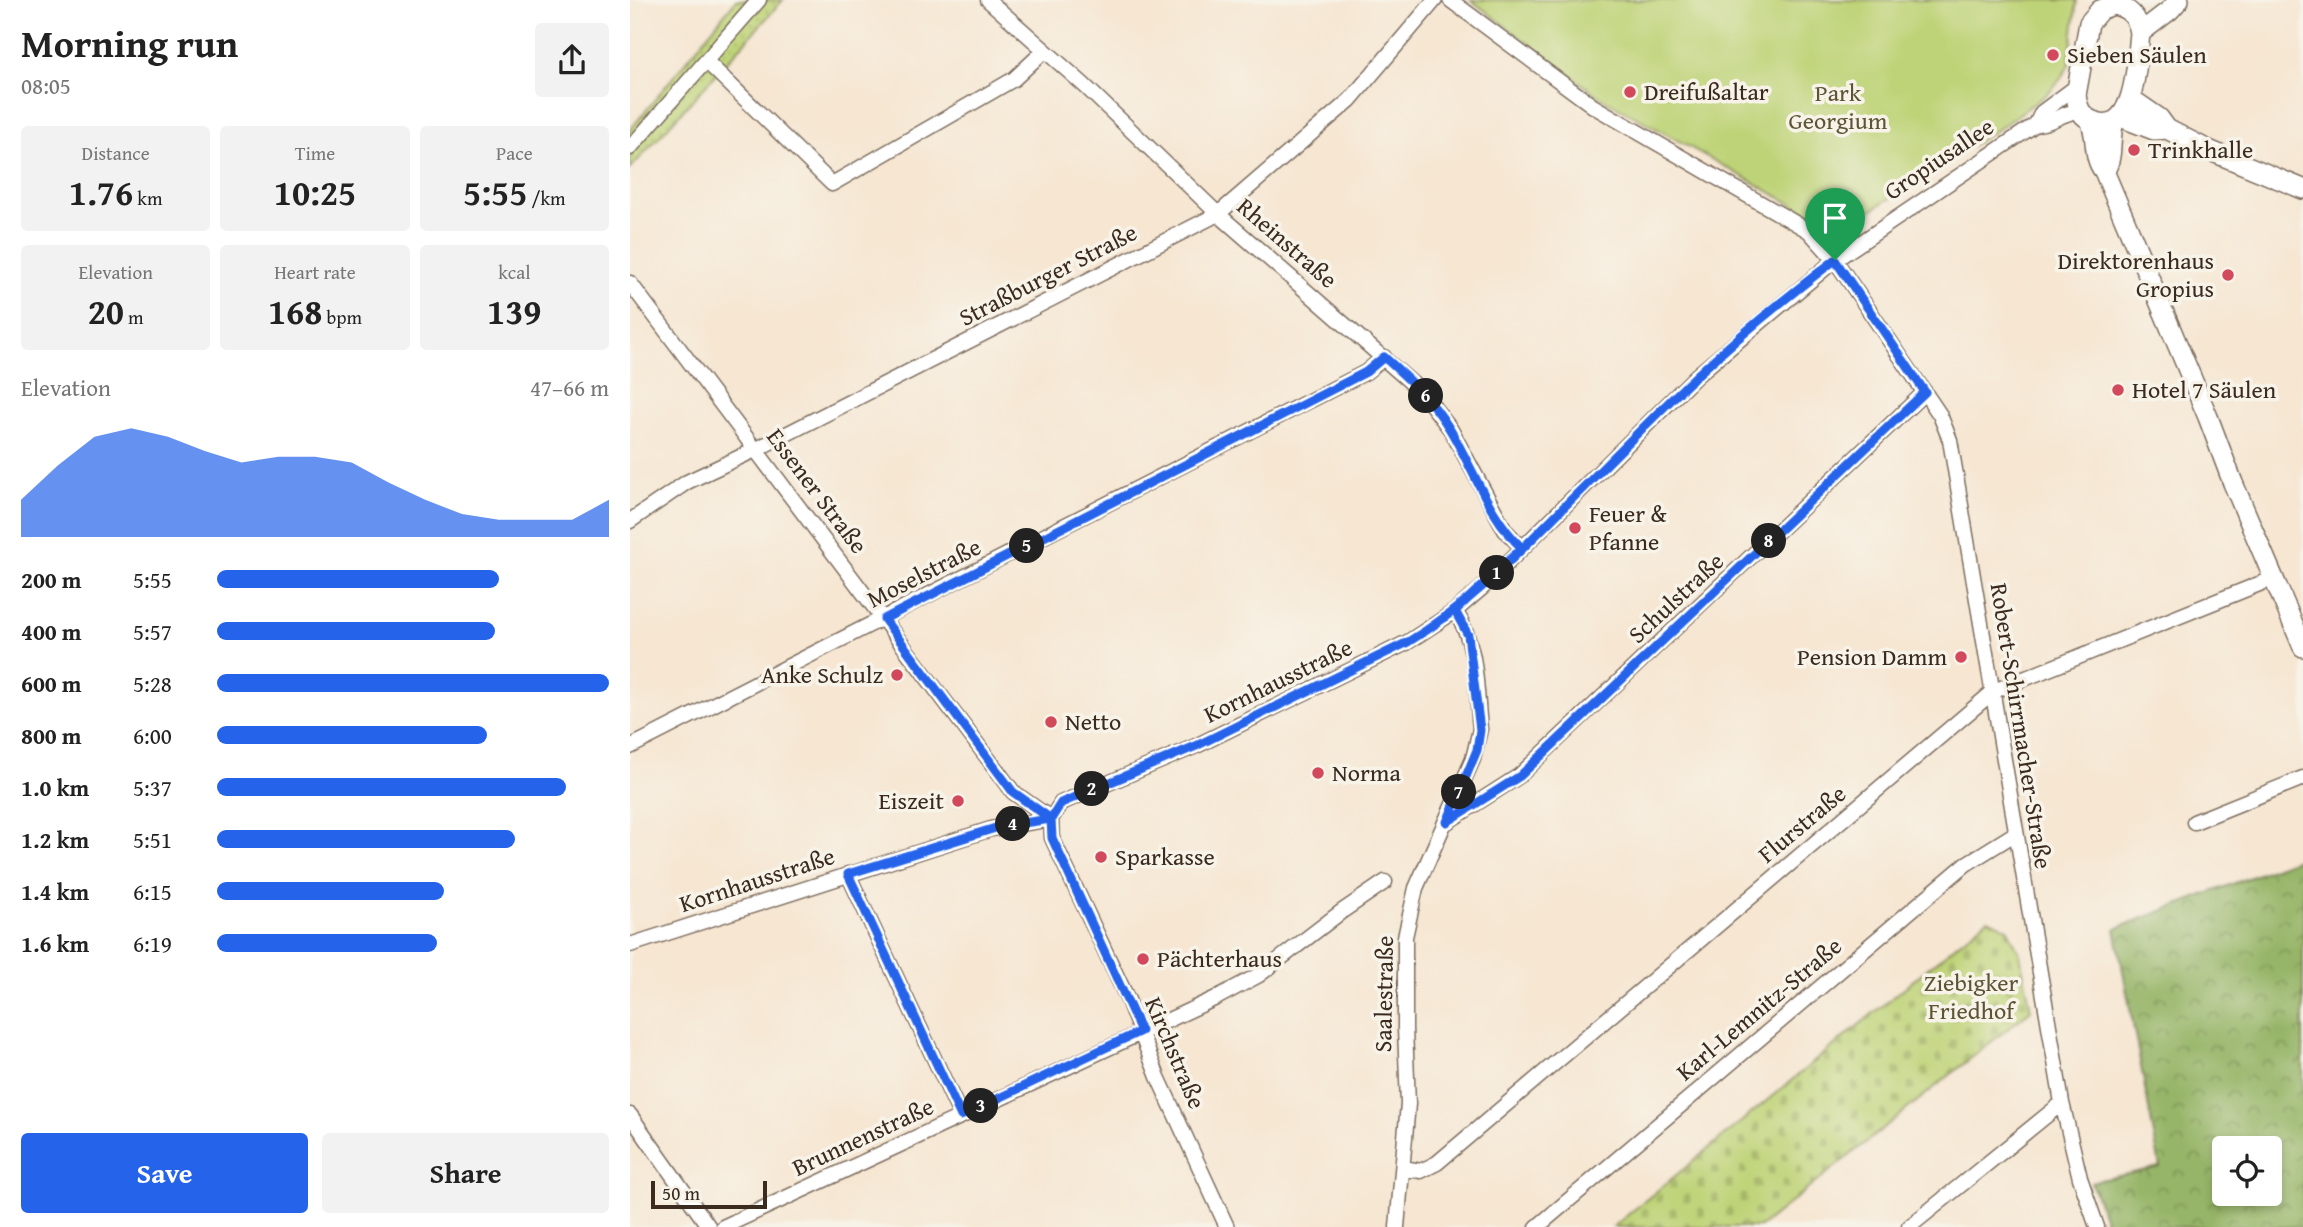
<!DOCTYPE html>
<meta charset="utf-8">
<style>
:root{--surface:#fff;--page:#f2f2f2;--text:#222;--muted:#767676;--accent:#2563eb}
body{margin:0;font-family:"Gentium Book Plus",serif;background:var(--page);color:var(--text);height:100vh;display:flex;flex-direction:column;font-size:26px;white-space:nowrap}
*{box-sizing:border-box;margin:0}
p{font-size:23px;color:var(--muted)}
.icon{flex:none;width:38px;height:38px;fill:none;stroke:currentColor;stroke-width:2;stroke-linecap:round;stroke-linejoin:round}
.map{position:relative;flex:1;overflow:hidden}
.drawer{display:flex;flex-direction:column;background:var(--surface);width:630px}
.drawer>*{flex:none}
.fabs{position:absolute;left:1582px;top:1136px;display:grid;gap:14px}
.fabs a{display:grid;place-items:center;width:70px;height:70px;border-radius:7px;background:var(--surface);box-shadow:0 4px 10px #0003;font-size:35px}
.scale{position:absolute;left:21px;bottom:18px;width:116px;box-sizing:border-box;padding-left:7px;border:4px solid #3b2a1e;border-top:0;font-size:19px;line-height:24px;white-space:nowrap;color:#3b2a1e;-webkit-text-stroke:5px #f7f3e8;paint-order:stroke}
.pin{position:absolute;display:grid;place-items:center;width:60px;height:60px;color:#fff;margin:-72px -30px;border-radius:50% 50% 50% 0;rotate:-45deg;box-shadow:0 0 7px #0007}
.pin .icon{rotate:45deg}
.km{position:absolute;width:35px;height:35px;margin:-18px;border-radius:50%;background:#222;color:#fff;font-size:19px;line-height:35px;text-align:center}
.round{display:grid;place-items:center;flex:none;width:74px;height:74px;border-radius:7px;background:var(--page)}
.head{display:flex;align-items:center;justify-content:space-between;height:119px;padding:0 21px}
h1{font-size:38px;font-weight:700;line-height:52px}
.figures{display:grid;grid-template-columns:repeat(3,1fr);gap:10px;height:119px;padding:7px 21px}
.figures div{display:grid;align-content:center;border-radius:7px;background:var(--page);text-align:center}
.figures b{font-size:35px;font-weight:700}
.figures small{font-size:19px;font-weight:400}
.figures p{font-size:19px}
.chart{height:196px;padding:14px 21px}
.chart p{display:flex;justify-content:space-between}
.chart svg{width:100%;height:126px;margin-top:7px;fill:var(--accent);opacity:.7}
.action{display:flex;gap:14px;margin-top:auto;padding:14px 21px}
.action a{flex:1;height:80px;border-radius:7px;background:var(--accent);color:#fff;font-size:28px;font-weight:700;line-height:80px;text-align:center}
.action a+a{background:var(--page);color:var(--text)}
ul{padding:0 21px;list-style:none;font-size:23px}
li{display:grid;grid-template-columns:112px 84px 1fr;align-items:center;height:52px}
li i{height:18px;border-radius:9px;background:var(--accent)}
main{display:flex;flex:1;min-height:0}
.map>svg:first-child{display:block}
.grass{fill:url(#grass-dots);stroke:#7c7e4a;stroke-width:2}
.forest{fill:url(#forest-crowns);stroke:#687043;stroke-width:2;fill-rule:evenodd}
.cemetery{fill:url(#cemetery-stones);stroke:#7c7e4a;stroke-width:2}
.park{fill:#bed377;stroke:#7c7e4a;stroke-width:2}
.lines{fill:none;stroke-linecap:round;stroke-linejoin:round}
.street-casing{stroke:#7c6c5d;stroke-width:17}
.secondary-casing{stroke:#7c6c5d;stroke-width:22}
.street{stroke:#fff;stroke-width:14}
.secondary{stroke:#fff;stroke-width:19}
.route-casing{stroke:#fff;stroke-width:14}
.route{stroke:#2563eb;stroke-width:9}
.poi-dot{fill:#d1495b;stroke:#f7f3e8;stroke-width:2.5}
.labels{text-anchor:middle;stroke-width:7;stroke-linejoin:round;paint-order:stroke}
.poi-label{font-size:24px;fill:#3b2a1e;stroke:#f7f3e8;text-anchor:start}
.park-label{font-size:24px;fill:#5c5434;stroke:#f7f3e8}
.street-label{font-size:24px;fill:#3b2a1e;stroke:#f7f3e8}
</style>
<main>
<section class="drawer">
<div class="head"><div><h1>Morning run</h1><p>08:05</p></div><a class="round"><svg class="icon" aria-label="share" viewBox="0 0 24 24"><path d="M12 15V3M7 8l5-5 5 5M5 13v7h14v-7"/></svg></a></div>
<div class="figures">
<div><p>Distance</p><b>1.76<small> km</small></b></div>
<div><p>Time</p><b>10:25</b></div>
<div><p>Pace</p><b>5:55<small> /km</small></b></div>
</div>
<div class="figures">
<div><p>Elevation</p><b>20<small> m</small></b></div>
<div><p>Heart rate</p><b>168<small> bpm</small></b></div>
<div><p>kcal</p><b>139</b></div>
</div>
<div class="chart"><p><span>Elevation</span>47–66 m</p>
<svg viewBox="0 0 160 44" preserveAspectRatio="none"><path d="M0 44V31L10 19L20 9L30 6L40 9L50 14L60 18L70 16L80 16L90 18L100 25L110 31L120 36L130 38L140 38L150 38L160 31V44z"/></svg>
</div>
<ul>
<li><b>200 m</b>5:55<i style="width:72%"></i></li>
<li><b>400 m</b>5:57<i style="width:71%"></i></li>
<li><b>600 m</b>5:28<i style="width:100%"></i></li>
<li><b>800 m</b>6:00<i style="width:69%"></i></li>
<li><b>1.0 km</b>5:37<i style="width:89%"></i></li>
<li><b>1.2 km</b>5:51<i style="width:76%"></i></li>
<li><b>1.4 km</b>6:15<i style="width:58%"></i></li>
<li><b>1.6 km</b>6:19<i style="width:56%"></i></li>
</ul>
<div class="action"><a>Save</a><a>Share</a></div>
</section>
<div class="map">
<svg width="1673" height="1227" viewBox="0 0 1673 1227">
<defs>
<pattern id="grass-dots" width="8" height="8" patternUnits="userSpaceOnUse" patternTransform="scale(1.75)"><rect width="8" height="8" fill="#bed377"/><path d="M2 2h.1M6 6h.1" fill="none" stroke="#a4b566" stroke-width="1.8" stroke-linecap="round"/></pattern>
<pattern id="forest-crowns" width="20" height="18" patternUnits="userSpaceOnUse" patternTransform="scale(1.75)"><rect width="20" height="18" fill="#96b568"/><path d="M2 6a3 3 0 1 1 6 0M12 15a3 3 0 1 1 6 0" fill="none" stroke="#7c9355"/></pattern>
<pattern id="cemetery-stones" width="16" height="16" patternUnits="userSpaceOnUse" patternTransform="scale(1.75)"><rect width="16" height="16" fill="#bed377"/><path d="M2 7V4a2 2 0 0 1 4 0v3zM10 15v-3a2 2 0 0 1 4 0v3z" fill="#a4b566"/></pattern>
</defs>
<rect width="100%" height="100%" fill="#f7f3e8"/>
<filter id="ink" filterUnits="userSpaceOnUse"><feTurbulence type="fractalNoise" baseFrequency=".0143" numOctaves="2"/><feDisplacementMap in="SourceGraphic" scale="14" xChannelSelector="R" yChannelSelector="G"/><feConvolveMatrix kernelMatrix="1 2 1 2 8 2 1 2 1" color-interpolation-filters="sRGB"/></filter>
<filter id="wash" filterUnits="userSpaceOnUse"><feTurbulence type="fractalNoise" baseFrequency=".00686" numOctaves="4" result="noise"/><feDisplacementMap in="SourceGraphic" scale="28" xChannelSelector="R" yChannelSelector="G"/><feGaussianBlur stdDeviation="1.57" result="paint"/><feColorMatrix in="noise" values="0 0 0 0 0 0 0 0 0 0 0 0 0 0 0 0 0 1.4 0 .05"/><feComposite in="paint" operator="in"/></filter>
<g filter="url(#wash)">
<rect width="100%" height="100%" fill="#f6e6d2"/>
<!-- grass -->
<path class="grass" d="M 106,0 L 153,0 L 0,169 L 0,130 Z"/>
<!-- forest -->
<path class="forest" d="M 1673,857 L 1673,1227 L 1478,1227 L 1461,1182 L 1530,1167 L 1485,929 ZM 1594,1148 L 1640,1148 L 1640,1194 L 1594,1194 Z"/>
<!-- cemetery -->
<path class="cemetery" d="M 1358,919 L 1377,928 L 1390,954 L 1401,1010 L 1130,1227 L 983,1227 Z"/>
<!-- park -->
<path class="park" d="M 841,0 L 1447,0 L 1439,65 L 1429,81 L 1417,94 L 1368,129 L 1215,227 L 1206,227 L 1194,222 L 968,96 Z"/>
</g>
<g filter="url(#ink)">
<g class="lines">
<defs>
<path id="street" d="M 358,0 L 454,85 L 588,214 L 792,392 L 821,430 L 875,530 L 892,548
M 820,0 L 963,106 L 1179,231 L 1205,260 L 1310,415 L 1320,440 L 1432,1103 L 1450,1178 L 1467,1227
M 76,61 L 202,184 L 384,79 L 414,51
M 1406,124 C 1423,124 1434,110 1451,112
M 0,148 L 129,0
M 0,283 L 378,785 L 383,792 L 421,819
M 0,521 L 57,482 L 127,449 L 588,214 L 720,100 L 805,0
M 0,747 L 736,372 L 754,357
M 817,822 L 889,776 L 1295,392
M 1564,822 L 1673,778
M 218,874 L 331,1116
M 0,945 L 361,829 L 421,819
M 0,1115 L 79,1227
M 773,1168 L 791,1171 L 807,1163 L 1364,691 L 1644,578
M 93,1227 L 586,998 L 629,975 L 711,912 L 755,882
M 597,1227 L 528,1077 L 498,1000 L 422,838 L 421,819 L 431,803 L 566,746 L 778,642 L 825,611 L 852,588 L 1066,376 L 1205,260 L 1406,124 L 1412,112 L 1447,86
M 767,1227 L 778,1104 L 775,1028 L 775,937 L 786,888 L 843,759 L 850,729 C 846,691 848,644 825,611
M 907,1227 L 1336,864 L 1386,833
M 1279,1227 L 1432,1103"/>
<path id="secondary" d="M 1483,5 C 1498,7 1508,17 1510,33 C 1507,58 1506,139 1463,121 C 1451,117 1447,106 1446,95 L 1459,23 L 1470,10 Z
M 1510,33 L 1540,10 L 1549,0
M 1500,98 L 1529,118 L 1537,129 L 1576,149 L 1673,189
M 1490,117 L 1524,130 L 1537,129
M 1460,120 C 1468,137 1462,157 1474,171 L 1578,417 L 1603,483 L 1673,647
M 1475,170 C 1484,157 1479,136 1484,121"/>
</defs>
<!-- street casing -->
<use href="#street" class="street-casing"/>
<!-- secondary casing -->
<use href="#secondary" class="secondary-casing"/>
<!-- street -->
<use href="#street" class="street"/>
<!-- secondary -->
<use href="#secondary" class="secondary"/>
</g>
</g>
<g class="lines" filter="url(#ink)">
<defs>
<path id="route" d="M 1205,260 C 1158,296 1110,335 1066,376 C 1028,412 991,450 953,488 C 898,542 845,602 778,642 L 566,746 L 431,803 L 421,819 L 422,838 L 511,1031 L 331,1116 L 218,874 L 372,826 L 421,819 L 383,792 L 254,619 L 736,372 L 754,357 C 779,379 802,400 819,428 C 843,467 858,516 892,548 L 825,611 L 838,635 L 850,730 L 847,750 L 817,822 L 890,776 L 1295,392 L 1205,260"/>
</defs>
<!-- route casing -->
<use href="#route" class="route-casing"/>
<!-- route -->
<use href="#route" class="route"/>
</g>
<!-- markers -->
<g class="poi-dot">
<circle cx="1423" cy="55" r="7"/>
<circle cx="1000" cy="92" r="7"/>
<circle cx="1504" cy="150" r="7"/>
<circle cx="1598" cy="275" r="7"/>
<circle cx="1488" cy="390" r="7"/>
<circle cx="945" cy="528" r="7"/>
<circle cx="1331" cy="657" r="7"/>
<circle cx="267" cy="675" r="7"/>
<circle cx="421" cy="722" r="7"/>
<circle cx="688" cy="773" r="7"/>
<circle cx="328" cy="801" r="7"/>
<circle cx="471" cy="857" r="7"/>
<circle cx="513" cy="959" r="7"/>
</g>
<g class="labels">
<!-- poi labels -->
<g class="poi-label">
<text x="1437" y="63">Sieben Säulen</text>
<text x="1014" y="100">Dreifußaltar</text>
<text x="1518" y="158">Trinkhalle</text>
<text x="1584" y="269" text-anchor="end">Direktorenhaus<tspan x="1584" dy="28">Gropius</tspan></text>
<text x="1502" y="398">Hotel 7 Säulen</text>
<text x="959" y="522">Feuer &amp;<tspan x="959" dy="28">Pfanne</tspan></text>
<text x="1317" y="665" text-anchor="end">Pension Damm</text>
<text x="253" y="683" text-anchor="end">Anke Schulz</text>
<text x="435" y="730">Netto</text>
<text x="702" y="781">Norma</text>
<text x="314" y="809" text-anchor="end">Eiszeit</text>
<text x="485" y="865">Sparkasse</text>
<text x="527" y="967">Pächterhaus</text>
</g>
<!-- park labels -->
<g class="park-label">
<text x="1208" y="101">Park<tspan x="1208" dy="28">Georgium</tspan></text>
<text x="1341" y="991">Ziebigker<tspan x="1341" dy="28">Friedhof</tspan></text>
</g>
<!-- street labels -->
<g class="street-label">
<text transform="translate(1309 159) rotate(-34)" y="8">Gropiusallee</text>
<text transform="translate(657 243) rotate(41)" y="8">Rheinstraße</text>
<text transform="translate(418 275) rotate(-27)" y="8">Straßburger Straße</text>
<text transform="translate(187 491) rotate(53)" y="8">Essener Straße</text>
<text transform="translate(294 573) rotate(-27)" y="8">Moselstraße</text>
<text transform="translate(1046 598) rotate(-43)" y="8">Schulstraße</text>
<text transform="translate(648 681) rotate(-26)" y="8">Kornhausstraße</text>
<text transform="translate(1391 726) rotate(81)" y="8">Robert-Schirrmacher-Straße</text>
<text transform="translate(1172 824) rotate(-40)" y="8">Flurstraße</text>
<text transform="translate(127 880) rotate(-18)" y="8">Kornhausstraße</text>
<text transform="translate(754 994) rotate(-89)" y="8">Saalestraße</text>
<text transform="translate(1129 1009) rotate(-40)" y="8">Karl-Lemnitz-Straße</text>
<text transform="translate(545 1053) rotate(67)" y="8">Kirchstraße</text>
<text transform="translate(233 1137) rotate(-25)" y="8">Brunnenstraße</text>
</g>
</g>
</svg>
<div class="fabs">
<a><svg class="icon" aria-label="locate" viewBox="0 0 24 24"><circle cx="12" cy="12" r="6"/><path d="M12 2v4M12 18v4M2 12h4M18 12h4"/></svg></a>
</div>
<div class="scale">50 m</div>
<div class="pin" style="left:1205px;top:260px;background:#1e9e55"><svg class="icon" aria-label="arrive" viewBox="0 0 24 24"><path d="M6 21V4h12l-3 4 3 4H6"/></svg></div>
<b class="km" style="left:867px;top:573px">1</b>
<b class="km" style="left:462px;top:789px">2</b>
<b class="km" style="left:351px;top:1106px">3</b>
<b class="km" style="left:383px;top:824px">4</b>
<b class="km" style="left:397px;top:546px">5</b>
<b class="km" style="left:796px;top:396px">6</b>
<b class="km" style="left:829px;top:792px">7</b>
<b class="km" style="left:1139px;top:541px">8</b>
</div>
</main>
